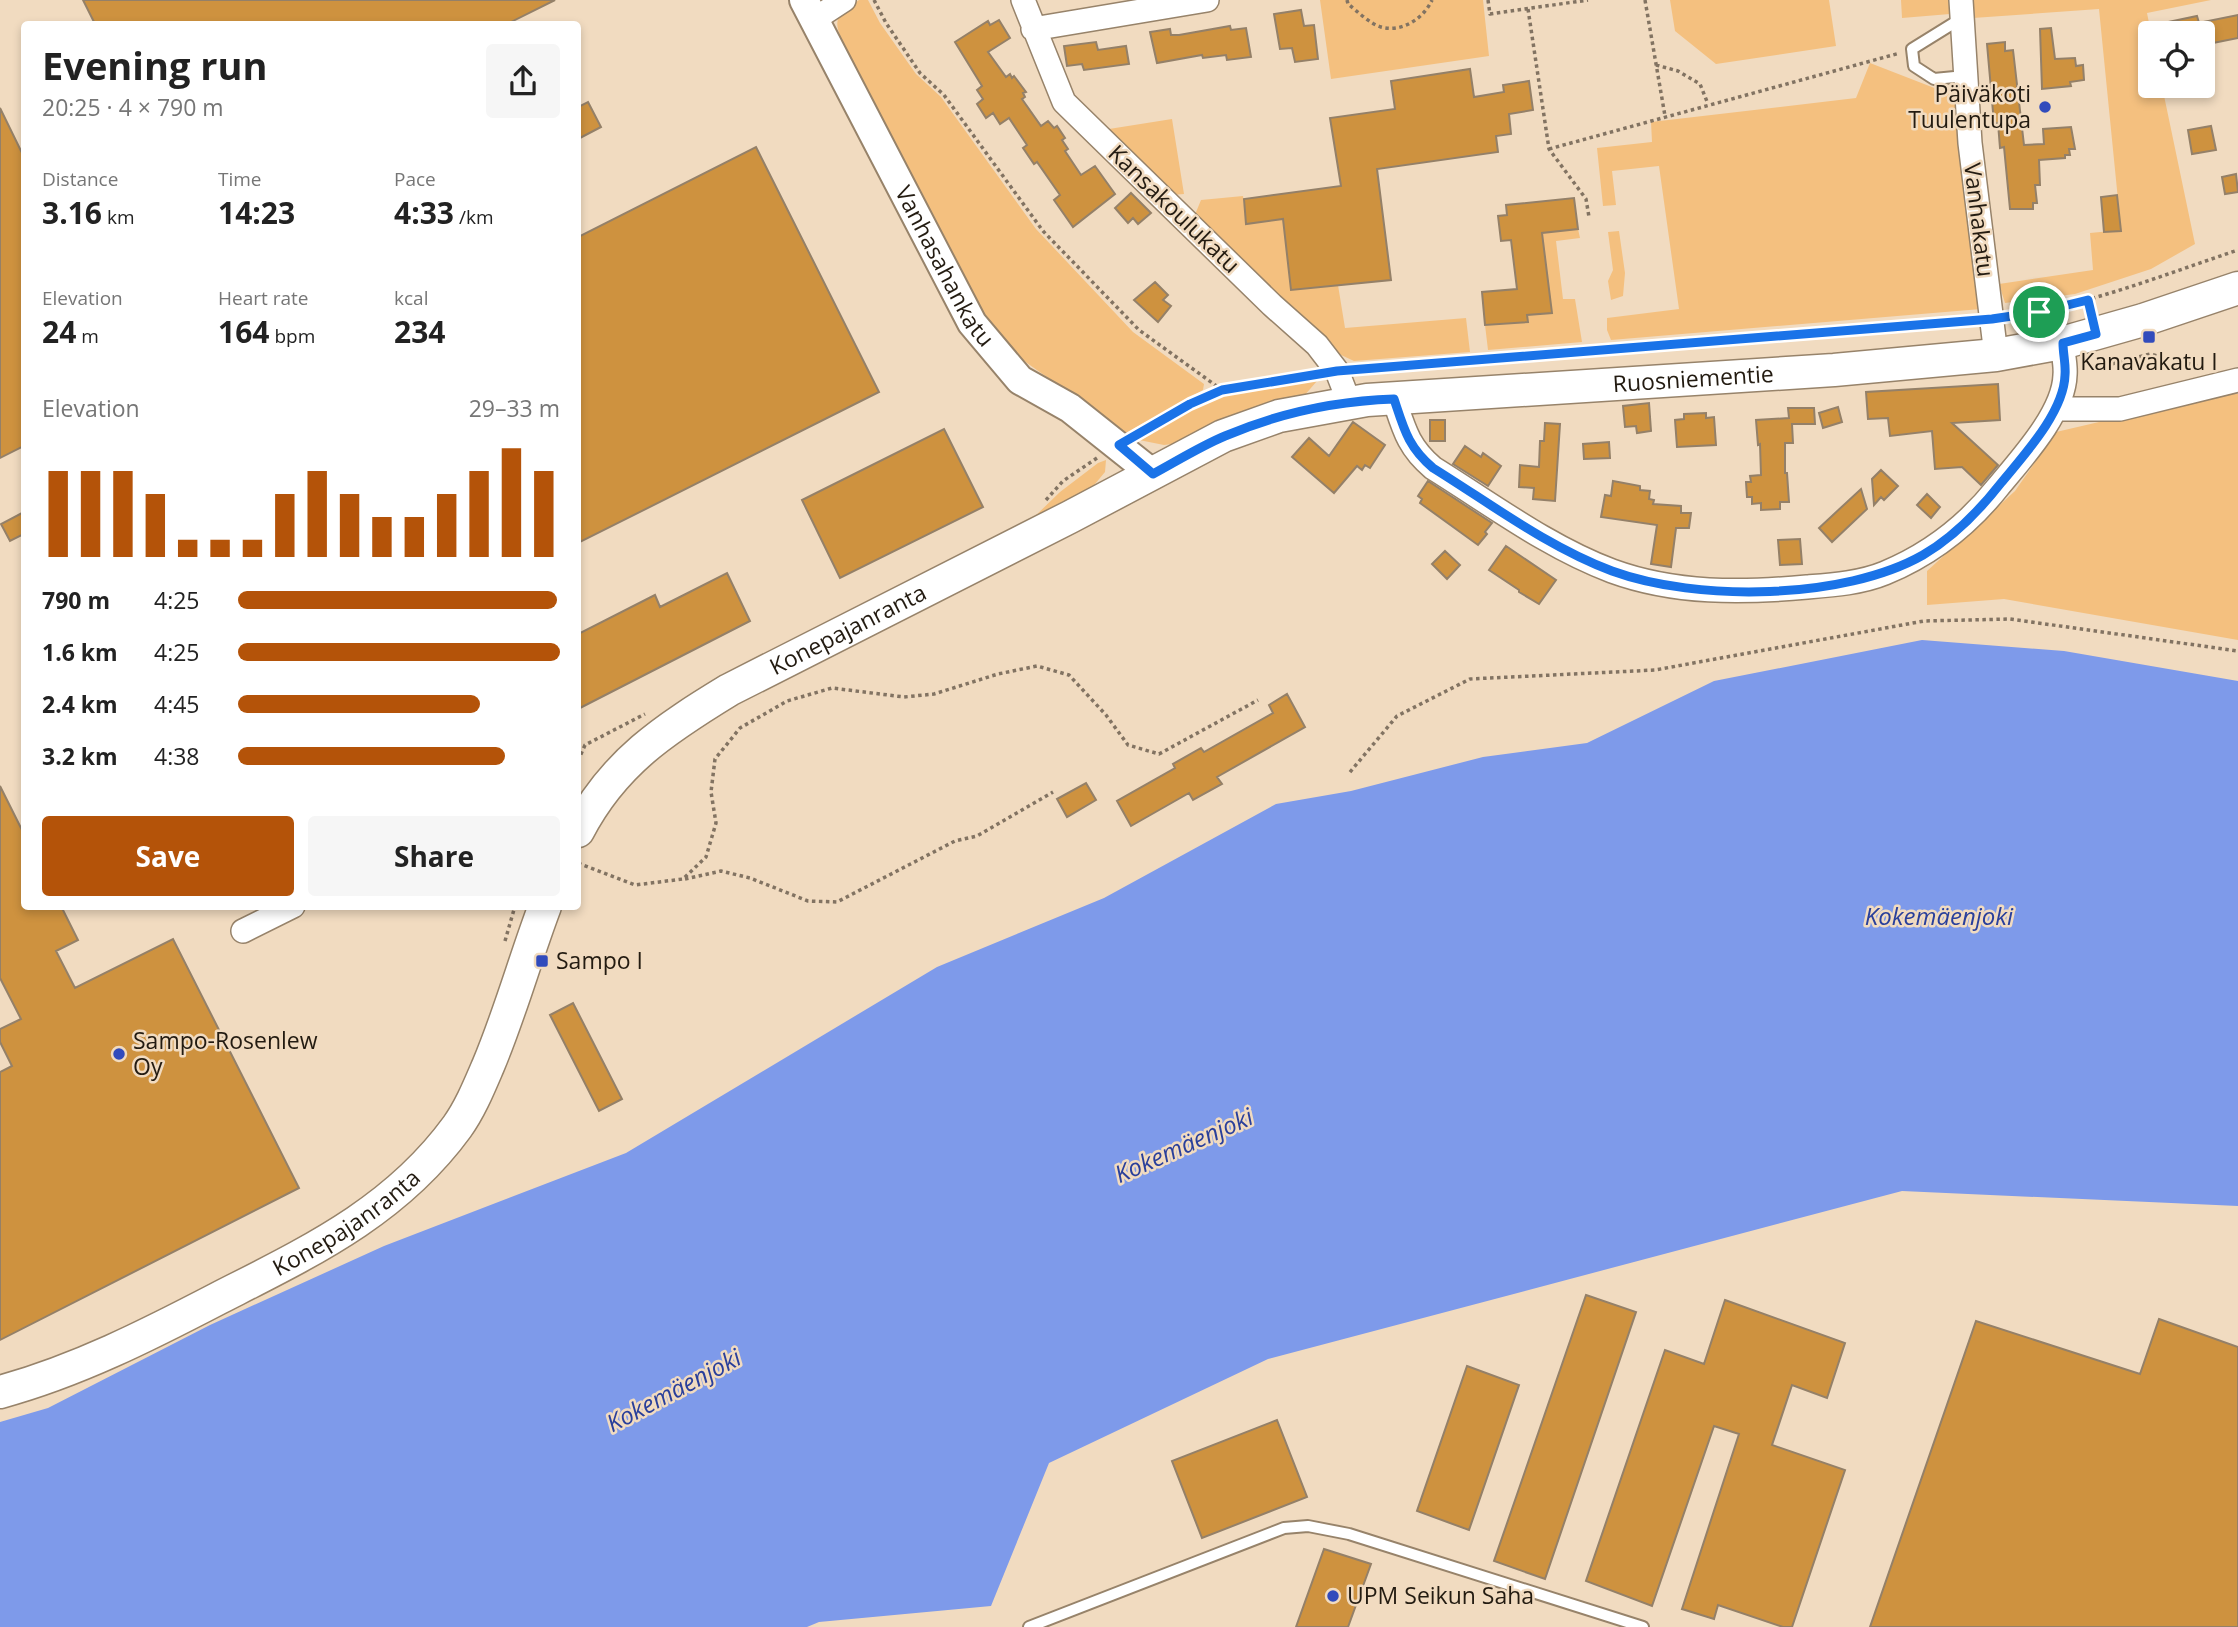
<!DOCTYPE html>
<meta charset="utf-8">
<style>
:root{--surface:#fff;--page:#f6f6f6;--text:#222;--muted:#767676;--accent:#b45309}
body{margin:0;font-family:"Open Sans",sans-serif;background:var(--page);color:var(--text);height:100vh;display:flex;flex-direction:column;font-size:26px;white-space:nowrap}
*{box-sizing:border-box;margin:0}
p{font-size:23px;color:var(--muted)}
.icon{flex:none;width:38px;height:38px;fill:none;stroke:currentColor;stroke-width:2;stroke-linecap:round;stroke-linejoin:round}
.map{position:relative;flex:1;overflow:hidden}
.drawer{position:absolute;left:21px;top:21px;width:560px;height:889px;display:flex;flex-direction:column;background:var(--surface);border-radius:7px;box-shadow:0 4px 10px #0003}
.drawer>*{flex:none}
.buttons{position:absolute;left:2138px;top:21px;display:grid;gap:14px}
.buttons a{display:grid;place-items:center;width:77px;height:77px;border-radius:7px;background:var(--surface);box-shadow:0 4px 10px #0003;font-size:35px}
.pin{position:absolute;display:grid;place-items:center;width:60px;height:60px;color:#fff;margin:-30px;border:4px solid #fff;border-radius:50%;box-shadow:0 2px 7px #0007}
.round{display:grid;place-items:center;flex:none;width:74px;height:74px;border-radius:7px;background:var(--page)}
.head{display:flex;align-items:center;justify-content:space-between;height:119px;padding:0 21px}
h1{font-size:38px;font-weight:700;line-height:52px}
.stats{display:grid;grid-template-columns:repeat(3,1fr);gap:10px;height:119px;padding:7px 21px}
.stats div{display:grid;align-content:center}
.stats b{font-size:30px;font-weight:700}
.stats small{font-size:19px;font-weight:400}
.stats p{font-size:19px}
.chart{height:196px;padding:14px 21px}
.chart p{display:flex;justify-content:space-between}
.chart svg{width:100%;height:126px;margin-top:7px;stroke:var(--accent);stroke-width:6}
.cta{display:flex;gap:14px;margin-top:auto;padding:14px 21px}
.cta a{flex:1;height:80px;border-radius:7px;background:var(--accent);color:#fff;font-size:28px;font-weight:700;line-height:80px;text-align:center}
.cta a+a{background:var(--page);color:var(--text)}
ul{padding:0 21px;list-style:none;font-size:23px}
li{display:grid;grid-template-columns:112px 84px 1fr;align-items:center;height:52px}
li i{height:18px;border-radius:9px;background:var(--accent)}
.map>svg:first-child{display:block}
.green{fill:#f4c07f}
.water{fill:#7e9aea}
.building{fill:#ce923f;stroke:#948068;stroke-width:2}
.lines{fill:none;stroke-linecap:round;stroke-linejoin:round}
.service-casing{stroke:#97836a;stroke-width:14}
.minor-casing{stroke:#97836a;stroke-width:26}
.tertiary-casing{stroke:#97836a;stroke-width:32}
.secondary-casing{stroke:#97836a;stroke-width:35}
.path{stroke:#827362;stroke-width:3.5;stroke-dasharray:3.5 3.5;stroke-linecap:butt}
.service{stroke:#fff;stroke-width:10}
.minor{stroke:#fff;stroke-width:23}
.tertiary{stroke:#fff;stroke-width:28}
.secondary{stroke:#fff;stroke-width:32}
.route-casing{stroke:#fff;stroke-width:14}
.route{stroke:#1a73e8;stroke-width:9}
.poi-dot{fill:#314bbc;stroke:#f1dbc0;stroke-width:2.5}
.labels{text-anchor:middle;stroke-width:5;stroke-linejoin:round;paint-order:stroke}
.poi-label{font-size:23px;fill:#231b11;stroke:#f1dbc0;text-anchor:start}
.street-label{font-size:23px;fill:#231b11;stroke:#f1dbc0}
.water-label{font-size:24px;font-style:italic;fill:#293f9b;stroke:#f1dbc0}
</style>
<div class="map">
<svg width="2238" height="1627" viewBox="0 0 2238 1627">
<rect width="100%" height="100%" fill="#f1dbc0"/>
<!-- green -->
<path class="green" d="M 859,0 L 868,0 L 880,23 L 916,74 L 941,97 L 1036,229 L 1133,332 L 1204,384 L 1203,390 L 1126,433 L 1010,351 L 977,306 L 845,48 C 833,19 833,19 859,0 Z
M 1320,0 L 1483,0 L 1489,56 L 1331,79 Z
M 1670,0 L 1829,0 L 1836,46 L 1716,64 L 1675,31 Z
M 1901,0 L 1949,0 L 1950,14 L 1902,18 Z
M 1971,0 L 2211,0 L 2147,13 L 2151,33 L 2151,86 L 2162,86 L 2195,244 L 2151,269 L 2075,294 L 2005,303 L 1999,284 L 2093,270 L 2090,233 L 2121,230 L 2099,9 L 1973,18 Z
M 1870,63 L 1955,96 L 1981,309 L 1611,340 L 1607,330 L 1607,318 L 1679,309 L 1659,166 L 1612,171 L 1616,205 L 1603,206 L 1597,148 L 1652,142 L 1651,122 L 1856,98 Z
M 1172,119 L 1184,194 L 1172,195 L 1109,129 Z
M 1243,196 L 1246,224 L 1283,219 L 1291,290 L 1338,285 L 1345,328 L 1466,318 L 1470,352 L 1354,361 L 1341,355 L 1194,217 L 1201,200 Z
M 1578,229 L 1580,238 L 1556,241 L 1563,299 L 1575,299 L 1582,342 L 1488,350 L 1485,325 L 1528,321 L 1527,315 L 1542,233 Z
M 1619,231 L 1625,273 L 1623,296 L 1611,300 L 1608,281 L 1613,270 L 1608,232 Z
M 1311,379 L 1317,381 L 1304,396 L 1245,411 L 1180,443 L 1164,445 L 1139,440 L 1183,413 L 1214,398 Z
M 2224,393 L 2238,394 L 2238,640 L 2004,599 L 1927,605 L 1927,571 L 2015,491 L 2056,432 Z
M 1106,460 L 1105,472 L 1090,490 L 1030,521 L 1060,492 L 1098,463 Z"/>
<!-- water -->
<path class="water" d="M 1922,640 L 2064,651 L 2238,681 L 2238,1206 L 1902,1191 L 1268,1359 L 1049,1463 L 991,1606 L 819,1622 L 807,1627 L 0,1627 L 0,1422 L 48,1408 L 210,1325 L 384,1246 L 626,1153 L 937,967 L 1104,898 L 1276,804 L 1351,791 L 1483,757 L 1587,743 L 1714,681 Z"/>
<!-- building -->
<path class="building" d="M 83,0 L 555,0 L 507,24 L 95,24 Z
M 1301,10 L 1304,26 L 1314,25 L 1318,59 L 1295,62 L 1292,48 L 1280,49 L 1274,14 Z
M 2238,15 L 2238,38 L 2203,45 L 2203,22 Z
M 2197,16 L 2202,33 L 2149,33 L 2149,26 Z
M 999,20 L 1010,38 L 988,52 L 1006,77 L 1010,74 L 1012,78 L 1014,76 L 1026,92 L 1023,93 L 1025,97 L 1022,99 L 1041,126 L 1048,121 L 1054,128 L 1057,126 L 1065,138 L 1062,140 L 1068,149 L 1065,151 L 1081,175 L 1095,166 L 1115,194 L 1073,227 L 1054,200 L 1060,195 L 1037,162 L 1034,164 L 1023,148 L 1027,145 L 1009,118 L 1000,124 L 993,113 L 986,118 L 977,104 L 983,99 L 977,90 L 982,86 L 955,42 L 988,21 L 990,25 Z
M 1230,26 L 1231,30 L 1246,28 L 1251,57 L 1227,60 L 1226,55 L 1203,58 L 1202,55 L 1157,63 L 1150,32 L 1170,29 L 1171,35 L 1179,35 Z
M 2051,28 L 2055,59 L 2075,58 L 2076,66 L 2083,65 L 2084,80 L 2070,82 L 2071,86 L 2042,89 L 2040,29 Z
M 1096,42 L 1098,50 L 1126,46 L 1129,64 L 1084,70 L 1082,64 L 1067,66 L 1064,46 Z
M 2005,42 L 2005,51 L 2013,50 L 2024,145 L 2044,144 L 2043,129 L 2071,127 L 2075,149 L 2069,149 L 2070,155 L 2065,155 L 2065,158 L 2039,160 L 2040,185 L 2035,185 L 2037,203 L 2033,203 L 2033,209 L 2010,209 L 2004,147 L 2000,148 L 1998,123 L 1994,123 L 1987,44 Z
M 1470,69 L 1474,97 L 1504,92 L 1503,85 L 1529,81 L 1533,110 L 1509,114 L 1511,134 L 1496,136 L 1498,152 L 1377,169 L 1391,280 L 1291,290 L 1283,219 L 1246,224 L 1244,199 L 1341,186 L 1330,118 L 1395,109 L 1391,81 Z
M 588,102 L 601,127 L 578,139 L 578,107 Z
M 0,108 L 24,157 L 24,446 L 0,458 Z
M 2211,126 L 2216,150 L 2192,154 L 2188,130 Z
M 756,147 L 879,392 L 578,543 L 578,237 Z
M 2236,174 L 2238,192 L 2225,194 L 2222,177 Z
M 1131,193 L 1151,213 L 1138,224 L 1133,218 L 1128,223 L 1115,208 Z
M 2117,195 L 2121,231 L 2104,232 L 2101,197 Z
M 1574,198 L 1578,229 L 1542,233 L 1552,313 L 1527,315 L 1528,322 L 1485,325 L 1482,292 L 1517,289 L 1511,240 L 1501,241 L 1498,216 L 1507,215 L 1506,205 Z
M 1155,282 L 1168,295 L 1163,300 L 1171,306 L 1158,322 L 1134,300 Z
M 1998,384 L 2000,420 L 1952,423 L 1998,465 L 1981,485 L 1962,467 L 1935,469 L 1932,431 L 1890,436 L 1888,418 L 1868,419 L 1866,392 Z
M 1649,403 L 1651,431 L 1637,433 L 1636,426 L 1625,427 L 1623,406 Z
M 1838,407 L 1842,422 L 1823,428 L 1819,413 Z
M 1788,408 L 1814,408 L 1815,424 L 1792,424 L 1793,443 L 1785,443 L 1785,473 L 1787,473 L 1789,502 L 1780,502 L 1780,509 L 1761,510 L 1761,503 L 1752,504 L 1752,497 L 1747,497 L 1746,482 L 1751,482 L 1750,476 L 1761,475 L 1760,444 L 1758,445 L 1756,420 L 1789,418 Z
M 1706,413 L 1706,418 L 1714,417 L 1716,445 L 1677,447 L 1675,420 L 1684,419 L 1684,414 Z
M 1430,420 L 1445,420 L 1445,441 L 1430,441 Z
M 1353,422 L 1385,445 L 1370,468 L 1365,465 L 1362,470 L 1357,466 L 1334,493 L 1292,457 L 1309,438 L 1329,456 Z
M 1545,423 L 1560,424 L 1555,501 L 1533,499 L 1534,488 L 1519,487 L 1520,465 L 1539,467 L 1540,441 L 1544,441 Z
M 944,429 L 983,507 L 840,578 L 802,500 Z
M 1609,442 L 1610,458 L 1584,459 L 1583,444 Z
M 1465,446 L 1481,457 L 1483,453 L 1501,466 L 1488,486 L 1453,464 Z
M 1881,470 L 1898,486 L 1884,500 L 1881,497 L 1874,505 L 1872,479 Z
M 1428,481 L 1492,523 L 1485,532 L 1487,534 L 1478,545 L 1420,503 L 1422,499 L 1418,496 Z
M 1613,481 L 1640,486 L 1640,490 L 1650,491 L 1649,499 L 1654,500 L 1653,504 L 1681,506 L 1681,513 L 1691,513 L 1689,528 L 1676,528 L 1671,567 L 1651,564 L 1657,525 L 1601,517 L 1605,495 L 1611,496 Z
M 1861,489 L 1867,509 L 1832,542 L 1819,528 Z
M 1927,494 L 1940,507 L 1931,518 L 1917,505 Z
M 24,512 L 24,534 L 10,541 L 1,524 Z
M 1800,539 L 1802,564 L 1780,565 L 1778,540 Z
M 1506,546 L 1556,580 L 1539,604 L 1519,592 L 1519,590 L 1489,570 Z
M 1445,551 L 1460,565 L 1447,579 L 1432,564 Z
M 727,573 L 750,621 L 578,709 L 578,634 L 655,595 L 660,607 Z
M 1287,694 L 1305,727 L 1217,777 L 1222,784 L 1193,800 L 1189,793 L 1131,826 L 1117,801 L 1175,768 L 1173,764 L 1201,748 L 1204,752 L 1273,713 L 1269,705 Z
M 1086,783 L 1096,800 L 1067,817 L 1057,799 Z
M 0,786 L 24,834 L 24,906 L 61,906 L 78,940 L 56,951 L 75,988 L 173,939 L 299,1188 L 0,1340 L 0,1072 L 12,1066 L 0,1042 L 0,1029 L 21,1019 L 0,978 Z
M 573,1003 L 622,1099 L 599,1111 L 550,1015 Z
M 1586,1295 L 1636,1312 L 1545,1579 L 1494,1561 Z
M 1725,1300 L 1845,1343 L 1827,1398 L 1792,1385 L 1772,1445 L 1845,1470 L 1792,1627 L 1783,1627 L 1718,1605 L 1714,1619 L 1682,1609 L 1739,1434 L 1714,1426 L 1652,1606 L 1586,1581 L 1665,1350 L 1704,1364 Z
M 2159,1319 L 2238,1347 L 2238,1627 L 1870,1627 L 1976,1321 L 2140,1374 Z
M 1467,1366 L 1519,1385 L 1469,1530 L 1417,1511 Z
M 1277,1420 L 1307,1497 L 1202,1538 L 1172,1461 Z
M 1324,1549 L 1371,1564 L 1348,1627 L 1296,1627 Z"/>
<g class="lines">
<defs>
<path id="service" d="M 1962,18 L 1912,49 L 1914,66 L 1934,79 L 1965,76
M 1029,1627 L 1284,1528 L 1308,1526 L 1349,1534 L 1643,1627"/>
<path id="minor" d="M 1023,0 L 1064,102 L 1272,305 L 1317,345 L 1337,371 L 1349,402
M 1961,0 L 1970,143 L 1996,355
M 815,19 L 844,0
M 1033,29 L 1207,0
M 1394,399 C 1404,429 1408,447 1433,468 C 1491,504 1548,547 1612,571 C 1675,594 1742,593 1807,587 C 1832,585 1861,583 1885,573 C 1931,554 1967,526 1998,487 C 2021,459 2064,413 2065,375 C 2066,365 2063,354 2062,343
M 2057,409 L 2120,409 L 2238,380
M 243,931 L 293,906"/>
<g id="tertiary">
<path id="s1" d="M 804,0 L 972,323 L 1020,380 L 1070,408 L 1153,474"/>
</g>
<g id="secondary">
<path id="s2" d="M 578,831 C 613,763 665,729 729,690 L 1070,517 L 1223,436 L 1279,416 L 1367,400 L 1834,370 L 1996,355 L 2062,343 L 2143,320 L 2238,288"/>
<path id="s3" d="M 0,1392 C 77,1371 148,1335 219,1298 C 309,1252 395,1212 457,1127 C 470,1109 479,1087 488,1066 C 510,1014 525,959 545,906"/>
</g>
</defs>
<!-- service casing -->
<use href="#service" class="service-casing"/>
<!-- minor casing -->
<use href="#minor" class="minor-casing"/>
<!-- tertiary casing -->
<use href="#tertiary" class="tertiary-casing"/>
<!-- secondary casing -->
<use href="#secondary" class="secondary-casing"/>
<!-- path -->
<path class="path" d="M 874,0 L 886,23 L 920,73 L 944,95 L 1043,231 L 1139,330 L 1222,390
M 1347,0 L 1348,4 C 1357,11 1370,24 1381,27 C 1402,33 1424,18 1432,0
M 1488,0 L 1490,14 L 1588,0
M 1645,0 L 1665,116
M 1528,9 L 1549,149 L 1586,199 L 1589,217
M 1656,65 L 1678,71 L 1700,84 L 1708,104
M 1549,149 L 1900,53
M 2010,317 C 2088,305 2163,275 2238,250
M 2102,356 L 2107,363 L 2112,364 L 2150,354 L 2202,367
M 1358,370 L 1972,321
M 1140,433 L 1190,404 L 1222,390 L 1316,375
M 1046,500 L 1063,481 L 1097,458
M 578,761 L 585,745 L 645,714
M 1350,772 L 1397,716 L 1470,679 L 1655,670 L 1924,621 L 2010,619 L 2238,651
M 578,863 L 635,885 L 683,879 L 706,857 L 716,823 L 711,792 L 715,759 L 740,728 L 787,701 L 832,688 L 904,697 L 934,694 L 998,674 L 1037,666 L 1069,675 L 1106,715 L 1128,745 L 1159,754 L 1258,700
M 685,879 L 721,871 L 750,878 L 808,901 L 837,902 L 955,841 L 977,836 L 1053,792
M 505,941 L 515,906"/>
<!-- service -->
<use href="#service" class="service"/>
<!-- minor -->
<use href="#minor" class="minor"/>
<!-- tertiary -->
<use href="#tertiary" class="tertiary"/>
<!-- secondary -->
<use href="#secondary" class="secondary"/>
</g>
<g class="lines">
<defs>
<path id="route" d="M 2088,300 L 2096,334 L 2063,343 C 2063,354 2066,365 2065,375 C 2064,412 2024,455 2001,483 C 1979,511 1954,537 1923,555 C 1844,600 1697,602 1612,571 C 1548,547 1491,504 1433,468 C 1408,447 1404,429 1394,399 C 1336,401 1279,413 1225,436 C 1201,446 1177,461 1153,474 L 1119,445 L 1190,404 L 1222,390 L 1337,371 L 1992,319 L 2039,312 Z"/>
</defs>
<!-- route casing -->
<use href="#route" class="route-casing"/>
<!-- route -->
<use href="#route" class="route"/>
</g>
<!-- markers -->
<g class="poi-dot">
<circle cx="2045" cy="107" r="7"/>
<rect x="2142" y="330" width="14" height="14" rx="3.5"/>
<rect x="535" y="954" width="14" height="14" rx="3.5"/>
<circle cx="119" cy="1054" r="7"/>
<circle cx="1333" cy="1596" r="7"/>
</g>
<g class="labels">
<!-- poi labels -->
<g class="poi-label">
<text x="2031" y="102" text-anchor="end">Päiväkoti<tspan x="2031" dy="26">Tuulentupa</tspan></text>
<text x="2149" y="370" text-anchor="middle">Kanavakatu I</text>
<text x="556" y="969">Sampo I</text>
<text x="133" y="1049">Sampo-Rosenlew<tspan x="133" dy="26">Oy</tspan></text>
<text x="1347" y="1604">UPM Seikun Saha</text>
</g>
<!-- street labels -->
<g class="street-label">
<text transform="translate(1174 209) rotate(44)" y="8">Kansakoulukatu</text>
<text transform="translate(1979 220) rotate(83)" y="8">Vanhakatu</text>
<text dy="8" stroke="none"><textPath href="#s1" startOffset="301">Vanhasahankatu</textPath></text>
<text dy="8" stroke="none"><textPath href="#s2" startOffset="1241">Ruosniementie</textPath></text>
<text dy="8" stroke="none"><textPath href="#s2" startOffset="343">Konepajanranta</textPath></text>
<text dy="8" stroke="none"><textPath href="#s3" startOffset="387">Konepajanranta</textPath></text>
</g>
<!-- water labels -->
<g class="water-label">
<text x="1939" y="925">Kokemäenjoki</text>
<text transform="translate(1184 1146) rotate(-24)" y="8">Kokemäenjoki</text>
<text transform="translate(674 1391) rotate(-28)" y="8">Kokemäenjoki</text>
</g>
</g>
</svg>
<div class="buttons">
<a><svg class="icon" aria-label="locate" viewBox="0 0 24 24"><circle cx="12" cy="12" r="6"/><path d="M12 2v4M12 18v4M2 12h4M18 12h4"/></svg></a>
</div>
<div class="pin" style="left:2039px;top:312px;background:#1e9e55"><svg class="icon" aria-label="arrive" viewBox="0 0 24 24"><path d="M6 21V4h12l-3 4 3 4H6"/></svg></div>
<section class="drawer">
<div class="head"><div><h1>Evening run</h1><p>20:25 · 4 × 790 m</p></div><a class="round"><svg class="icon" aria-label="share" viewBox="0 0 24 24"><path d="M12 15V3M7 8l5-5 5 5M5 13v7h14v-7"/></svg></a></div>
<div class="stats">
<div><p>Distance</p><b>3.16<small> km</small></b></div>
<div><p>Time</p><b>14:23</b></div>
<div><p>Pace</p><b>4:33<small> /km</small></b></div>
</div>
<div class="stats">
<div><p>Elevation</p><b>24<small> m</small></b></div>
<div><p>Heart rate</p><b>164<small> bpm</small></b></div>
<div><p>kcal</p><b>234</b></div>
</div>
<div class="chart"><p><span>Elevation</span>29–33 m</p>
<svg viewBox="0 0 160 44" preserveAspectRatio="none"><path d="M5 44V14M15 44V14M25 44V14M35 44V22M45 44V38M55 44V38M65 44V38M75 44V22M85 44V14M95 44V22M105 44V30M115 44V30M125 44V22M135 44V14M145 44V6M155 44V14"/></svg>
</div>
<ul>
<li><b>790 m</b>4:25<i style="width:99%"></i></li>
<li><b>1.6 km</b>4:25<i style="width:100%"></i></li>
<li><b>2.4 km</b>4:45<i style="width:75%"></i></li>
<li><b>3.2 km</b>4:38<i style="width:83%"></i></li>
</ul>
<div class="cta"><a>Save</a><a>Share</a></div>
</section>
</div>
